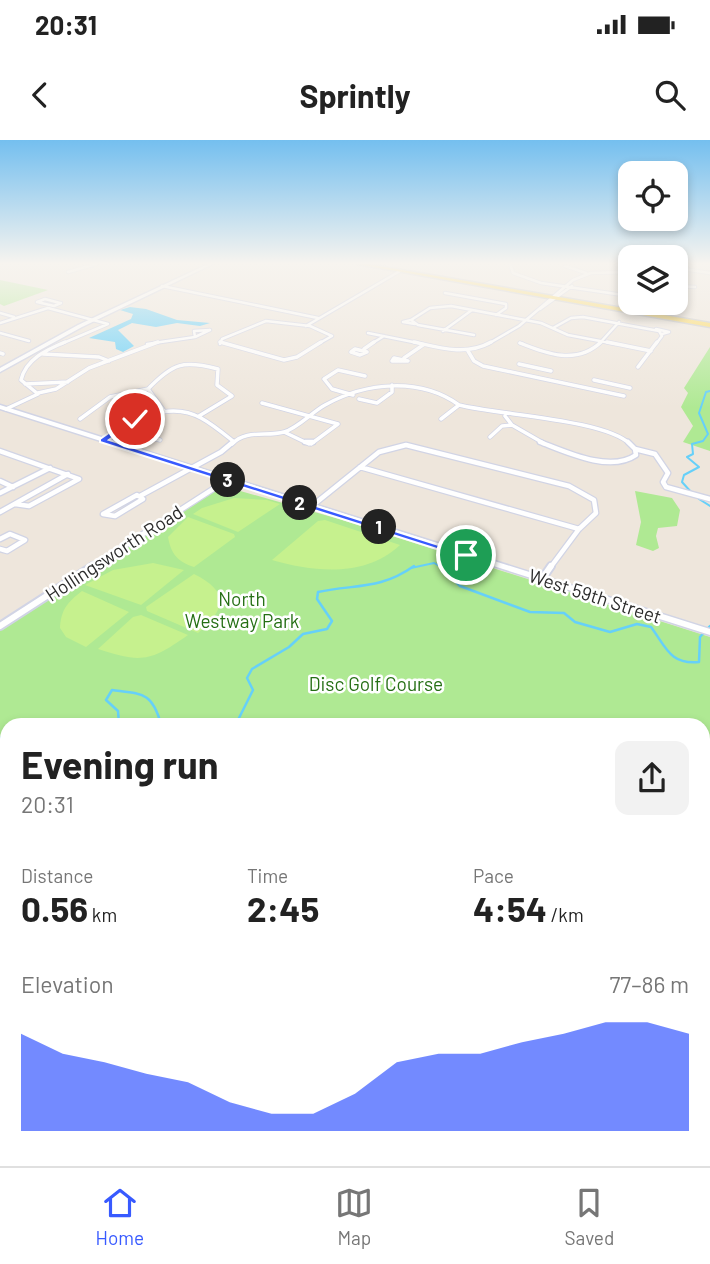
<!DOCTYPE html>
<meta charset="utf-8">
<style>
:root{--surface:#fff;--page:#f2f2f2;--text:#222;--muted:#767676;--line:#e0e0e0;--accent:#385aff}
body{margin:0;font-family:Barlow,sans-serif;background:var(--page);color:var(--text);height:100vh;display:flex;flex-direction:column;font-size:26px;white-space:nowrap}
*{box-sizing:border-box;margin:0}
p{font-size:23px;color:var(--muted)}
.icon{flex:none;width:38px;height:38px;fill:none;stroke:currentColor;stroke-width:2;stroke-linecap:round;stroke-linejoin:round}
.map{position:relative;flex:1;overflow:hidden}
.side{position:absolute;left:0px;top:578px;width:710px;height:450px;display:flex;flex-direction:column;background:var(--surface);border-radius:21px 21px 0 0;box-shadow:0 4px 10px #0003}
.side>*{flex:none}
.buttons{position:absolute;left:618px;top:21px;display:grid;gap:14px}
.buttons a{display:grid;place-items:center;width:70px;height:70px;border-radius:14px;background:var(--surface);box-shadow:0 4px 10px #0003;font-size:35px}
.pin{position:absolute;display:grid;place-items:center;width:60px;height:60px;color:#fff;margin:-30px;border:4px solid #fff;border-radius:50%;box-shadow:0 2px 7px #0007}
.km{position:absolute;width:35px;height:35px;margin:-18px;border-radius:50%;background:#222;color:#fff;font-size:19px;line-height:35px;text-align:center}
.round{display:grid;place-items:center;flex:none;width:74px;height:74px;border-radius:14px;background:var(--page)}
.headline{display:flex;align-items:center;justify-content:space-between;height:119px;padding:0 21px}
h1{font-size:38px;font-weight:700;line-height:52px}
.metrics{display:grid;grid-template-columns:repeat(3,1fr);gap:10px;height:119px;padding:7px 21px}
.metrics div{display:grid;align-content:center}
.metrics b{font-size:35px;font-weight:700}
.metrics small{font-size:19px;font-weight:400}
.metrics p{font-size:19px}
.chart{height:196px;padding:14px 21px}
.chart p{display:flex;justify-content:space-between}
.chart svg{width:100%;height:126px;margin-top:7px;fill:var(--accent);opacity:.7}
.status{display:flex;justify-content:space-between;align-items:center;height:49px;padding:0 35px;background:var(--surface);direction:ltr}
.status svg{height:19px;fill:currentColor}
header{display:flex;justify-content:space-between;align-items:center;height:91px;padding:0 21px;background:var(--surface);font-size:32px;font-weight:700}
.tab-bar{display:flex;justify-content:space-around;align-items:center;height:98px;border-top:2px solid var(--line);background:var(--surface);font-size:19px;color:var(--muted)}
.tab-bar a{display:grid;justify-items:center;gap:4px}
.tab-bar .selected{color:var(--accent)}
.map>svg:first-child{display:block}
.green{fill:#afe993;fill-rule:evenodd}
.pitch{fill:#c6f18e}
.water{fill:#66d0f9}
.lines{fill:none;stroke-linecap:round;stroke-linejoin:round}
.stream-far2{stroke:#66d0f9;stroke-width:2}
.stream-far1{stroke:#66d0f9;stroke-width:2.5}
.stream{stroke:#66d0f9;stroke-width:3.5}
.street-far3-casing{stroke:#d1d4e5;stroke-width:4.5}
.street-far2-casing{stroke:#d1d4e5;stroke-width:5}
.street-far1-casing{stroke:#d1d4e5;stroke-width:7}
.street-casing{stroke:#d1d4e5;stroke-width:10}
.secondary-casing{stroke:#d1d4e5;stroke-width:3}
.primary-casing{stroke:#c8c8c8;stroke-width:3}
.street-far3{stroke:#fff;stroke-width:2.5}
.street-far2{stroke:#fff;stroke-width:3.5}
.street-far1{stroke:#fff;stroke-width:4.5}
.street{stroke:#fff;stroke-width:6}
.secondary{fill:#fff;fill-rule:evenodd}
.primary{fill:#fdd752;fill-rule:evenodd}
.route{fill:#385aff;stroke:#fff;stroke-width:2}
.labels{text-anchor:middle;stroke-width:5;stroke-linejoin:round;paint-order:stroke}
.street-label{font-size:19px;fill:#2b2b2b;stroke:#fff}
.park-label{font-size:19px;fill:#256f14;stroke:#fff}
</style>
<div class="status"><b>20:31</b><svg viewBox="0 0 49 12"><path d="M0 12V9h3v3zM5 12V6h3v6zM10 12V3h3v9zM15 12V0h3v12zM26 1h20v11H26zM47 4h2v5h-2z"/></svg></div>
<header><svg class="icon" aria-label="back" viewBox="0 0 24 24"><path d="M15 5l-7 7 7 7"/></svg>Sprintly<svg class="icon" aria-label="search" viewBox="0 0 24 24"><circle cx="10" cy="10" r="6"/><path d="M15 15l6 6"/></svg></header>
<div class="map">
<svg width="710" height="1026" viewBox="0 0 710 1026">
<rect width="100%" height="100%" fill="#eee6dc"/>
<!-- green -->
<path class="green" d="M 0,140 L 48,150 L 4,166 L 0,164 Z
M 710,207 L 710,311 L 683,302 L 693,286 L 681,267 L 688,253 L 684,248 Z
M 223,346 L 339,379 L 710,497 L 710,1026 L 0,1026 L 0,490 ZM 7,584 L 704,584 L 704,1020 L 7,1020 Z
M 635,351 L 672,358 L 680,370 L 677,386 L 658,388 L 656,396 L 659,408 L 653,411 L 636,405 L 641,382 Z"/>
<!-- pitch -->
<path class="pitch" d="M 234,358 L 267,360 L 280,364 L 238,392 L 193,374 L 202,368 Z
M 188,377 L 234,394 L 235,397 L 194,427 C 178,422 171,414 168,397 Z
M 325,380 L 400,405 C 365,438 314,432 272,420 L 318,381 Z
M 153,423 L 184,430 L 141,465 L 85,445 L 113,430 Z
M 194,434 C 230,452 226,469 198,493 L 147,471 L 146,467 Z
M 82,451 L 129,472 L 86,507 L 66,497 L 60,488 C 61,469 68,462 82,451 Z
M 141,475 L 188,495 C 150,522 141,523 98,509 L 133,477 Z"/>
<!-- water -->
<path class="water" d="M 130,167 L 146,169 L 177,180 L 210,183 L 200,186 L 177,183 L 156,187 L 132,183 L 118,190 L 134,206 L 123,212 L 116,209 L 115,202 L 89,198 L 131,179 L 133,174 L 120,170 Z"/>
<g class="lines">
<!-- stream-far2 -->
<path class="stream-far2" d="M 692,353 L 682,342 L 684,335 L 699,327 L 687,317 L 693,314 L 692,304 L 703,301 L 708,294 L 699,273 L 706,252 L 710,251
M 699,359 L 710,366
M 411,428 L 434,423 L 443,428"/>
<!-- stream-far1 -->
<path class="stream-far1" d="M 440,426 L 460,446 L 530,472 L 564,473 L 575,482 L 610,492 L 637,484 L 651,487 C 666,507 670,525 699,522 L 700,497 L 710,486
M 119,584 L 118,571 L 106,560 L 112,550 C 143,554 152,552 161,584
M 216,584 L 221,584
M 236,584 L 253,550 L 247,538 L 252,529 L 289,507 L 303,494 L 327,489 L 332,481 L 317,459 L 318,452 C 356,444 380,450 414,426"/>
<!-- stream -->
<path class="stream" d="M 216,584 L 221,584
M 0,598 L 7,603"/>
<defs>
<path id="street-far3" d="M 510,124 L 513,133 L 541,143 L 630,156
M 565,126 L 586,133
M 676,128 L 710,133
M 68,132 L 96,124
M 162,146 L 318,178
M 676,146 L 695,147
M 445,153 L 506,164 L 506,168 L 496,175
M 45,159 L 60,163 L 61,163 L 54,166 L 37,162 Z
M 540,169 L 572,146
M 0,173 L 14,177
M 411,180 L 403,182 L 415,184
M 0,183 L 48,168 L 108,184 L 61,204
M 306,186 L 400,131
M 553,188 L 571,178 L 583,177 L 659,191 L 662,196 L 656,204
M 656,189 L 669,192 L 662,194
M 210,190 L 195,197 L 194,191 Z
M 443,191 L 472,170
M 0,193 L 29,201
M 368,193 L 423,204
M 474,195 L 418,185 L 411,180 L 430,168 L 451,166 L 541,183 L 568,195 L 616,204
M 520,203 L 523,204
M 147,204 L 195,197
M 220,204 L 222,199 L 266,181 L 310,186 L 332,196 L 318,204
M 371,204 L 384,196
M 488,204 L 519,186 L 573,140 L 591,133 L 630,132
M 599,204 L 619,182"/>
<path id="street-far2" d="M 220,202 L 284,220 L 297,217 L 321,202
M 414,202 C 440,208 467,216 491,202
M 607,202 L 651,211
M 520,203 C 547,214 577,225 601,202
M 355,209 L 367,212 L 360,215 L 351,212 Z
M 364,209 L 374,202
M 468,211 L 474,221 L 483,226 L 624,256
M 0,213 L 3,214
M 43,214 L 99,217 L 109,221
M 394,218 L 408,221 L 392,221 Z
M 404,218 L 423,205
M 519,224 L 551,231
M 638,227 L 657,202
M 594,240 L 630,248
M 25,244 L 68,242
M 38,253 L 56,249 L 89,228 L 158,202
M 353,255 L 332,249 L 324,239 L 338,230 L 365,236
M 359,259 L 377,263 L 392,252 L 392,245
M 262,263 L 338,284
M 6,269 L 38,254 L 21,240 C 26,219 46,210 65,202
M 164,271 L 148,249 C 173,223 183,220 218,229 L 217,245 L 232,256 L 199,276
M 80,279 L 110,257 L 148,249
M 441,279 L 459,265 C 498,275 604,279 630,304
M 512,285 L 545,304
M 121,290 L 160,300
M 284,292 L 309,304
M 490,297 L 502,286 L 512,285 L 505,276
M 103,301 C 130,282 167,259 201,278 C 212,284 223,293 233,301
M 232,304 C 246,289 267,297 284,292 C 298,288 312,272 325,265 C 366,242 420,237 459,265
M 311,304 L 338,284"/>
<path id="street-far1" d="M 305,302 L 313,302
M 540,302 C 566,312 610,333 636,315 L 635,309
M 628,302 L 635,309 L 655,314 L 668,333 L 663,342 L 666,347 L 710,359
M 0,311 L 79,339 L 29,366 L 15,364
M 360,327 L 579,389
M 0,341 L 13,347
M 0,353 L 50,328
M 137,355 L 143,359 L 115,376 L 103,374 Z
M 140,356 L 221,312 L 233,302
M 312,366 L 379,312 L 406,305 L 569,346 L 594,360 L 596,373 L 579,389 L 550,428
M 0,372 L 68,334
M 0,399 L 10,394 L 25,400 L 7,411 L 0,409
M 90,428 L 227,340"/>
<path id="street" d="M 542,439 L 551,426
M 0,486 L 93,426"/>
<path id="secondary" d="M 208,124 L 213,124 L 82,187 L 0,232 L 0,228 L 78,185 Z
M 0,265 L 710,489 L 710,495 L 0,269 Z"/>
<path id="primary" d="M 357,124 L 367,124 L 710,183 L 710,187 Z"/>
</defs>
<!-- street-far3 casing -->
<use href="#street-far3" class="street-far3-casing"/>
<!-- street-far2 casing -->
<use href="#street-far2" class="street-far2-casing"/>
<!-- street-far1 casing -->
<use href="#street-far1" class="street-far1-casing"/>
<!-- street casing -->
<use href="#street" class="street-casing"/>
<!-- secondary casing -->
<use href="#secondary" class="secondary-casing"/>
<!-- primary casing -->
<use href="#primary" class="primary-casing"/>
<!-- street-far3 -->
<use href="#street-far3" class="street-far3"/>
<!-- street-far2 -->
<use href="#street-far2" class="street-far2"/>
<!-- street-far1 -->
<use href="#street-far1" class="street-far1"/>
<!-- street -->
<use href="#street" class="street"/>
<!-- secondary -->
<use href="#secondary" class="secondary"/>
<!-- primary -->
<use href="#primary" class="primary"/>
</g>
<!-- sky -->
<linearGradient id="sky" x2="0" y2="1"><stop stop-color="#74bfef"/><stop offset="0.46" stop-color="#f7f4ef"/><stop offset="1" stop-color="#f7f4ef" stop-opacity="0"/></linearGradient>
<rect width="710" height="268" fill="url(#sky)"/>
<!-- route -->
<path class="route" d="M 132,277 L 138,279 L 109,300 L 470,415 L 462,417 L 100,302 L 100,299 Z"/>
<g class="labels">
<!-- street labels -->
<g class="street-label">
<text transform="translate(114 413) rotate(-33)" y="7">Hollingsworth Road</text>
<text transform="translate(595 456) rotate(18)" y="7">West 59th Street</text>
</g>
<!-- park labels -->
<g class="park-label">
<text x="242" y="466">North<tspan x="242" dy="22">Westway Park</tspan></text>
<text x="376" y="551">Disc Golf Course</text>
</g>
</g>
</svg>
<div class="buttons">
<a><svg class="icon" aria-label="locate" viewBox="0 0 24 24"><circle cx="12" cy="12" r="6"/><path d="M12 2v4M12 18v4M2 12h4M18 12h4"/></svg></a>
<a><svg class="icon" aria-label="layers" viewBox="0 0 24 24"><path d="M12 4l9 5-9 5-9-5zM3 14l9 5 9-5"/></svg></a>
</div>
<div class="pin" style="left:466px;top:415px;background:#1e9e55"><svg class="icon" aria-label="arrive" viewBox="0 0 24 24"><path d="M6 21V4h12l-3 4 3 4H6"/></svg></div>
<div class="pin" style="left:135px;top:279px;background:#d93025"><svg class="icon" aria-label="check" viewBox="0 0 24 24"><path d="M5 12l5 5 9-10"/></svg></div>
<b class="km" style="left:379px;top:387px">1</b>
<b class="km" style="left:300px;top:363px">2</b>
<b class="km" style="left:228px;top:340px">3</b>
<section class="side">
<div class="headline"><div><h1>Evening run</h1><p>20:31</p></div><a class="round"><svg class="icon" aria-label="share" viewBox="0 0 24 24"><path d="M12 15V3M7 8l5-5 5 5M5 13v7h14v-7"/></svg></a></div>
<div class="metrics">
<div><p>Distance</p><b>0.56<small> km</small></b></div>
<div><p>Time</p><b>2:45</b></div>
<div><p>Pace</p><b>4:54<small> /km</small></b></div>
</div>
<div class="chart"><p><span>Elevation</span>77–86 m</p>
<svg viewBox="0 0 160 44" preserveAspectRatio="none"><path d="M0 44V10L10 17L20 20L30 24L40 27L50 34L60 38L70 38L80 31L90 20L100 17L110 17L120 13L130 10L140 6L150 6L160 10V44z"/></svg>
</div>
</section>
</div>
<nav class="tab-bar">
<a class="selected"><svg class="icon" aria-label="home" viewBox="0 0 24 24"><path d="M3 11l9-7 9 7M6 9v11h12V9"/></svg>Home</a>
<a><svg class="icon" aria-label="map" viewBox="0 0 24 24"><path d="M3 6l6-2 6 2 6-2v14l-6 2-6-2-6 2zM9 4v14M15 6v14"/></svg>Map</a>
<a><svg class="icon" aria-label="saved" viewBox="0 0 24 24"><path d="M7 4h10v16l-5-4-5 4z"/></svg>Saved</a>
</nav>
